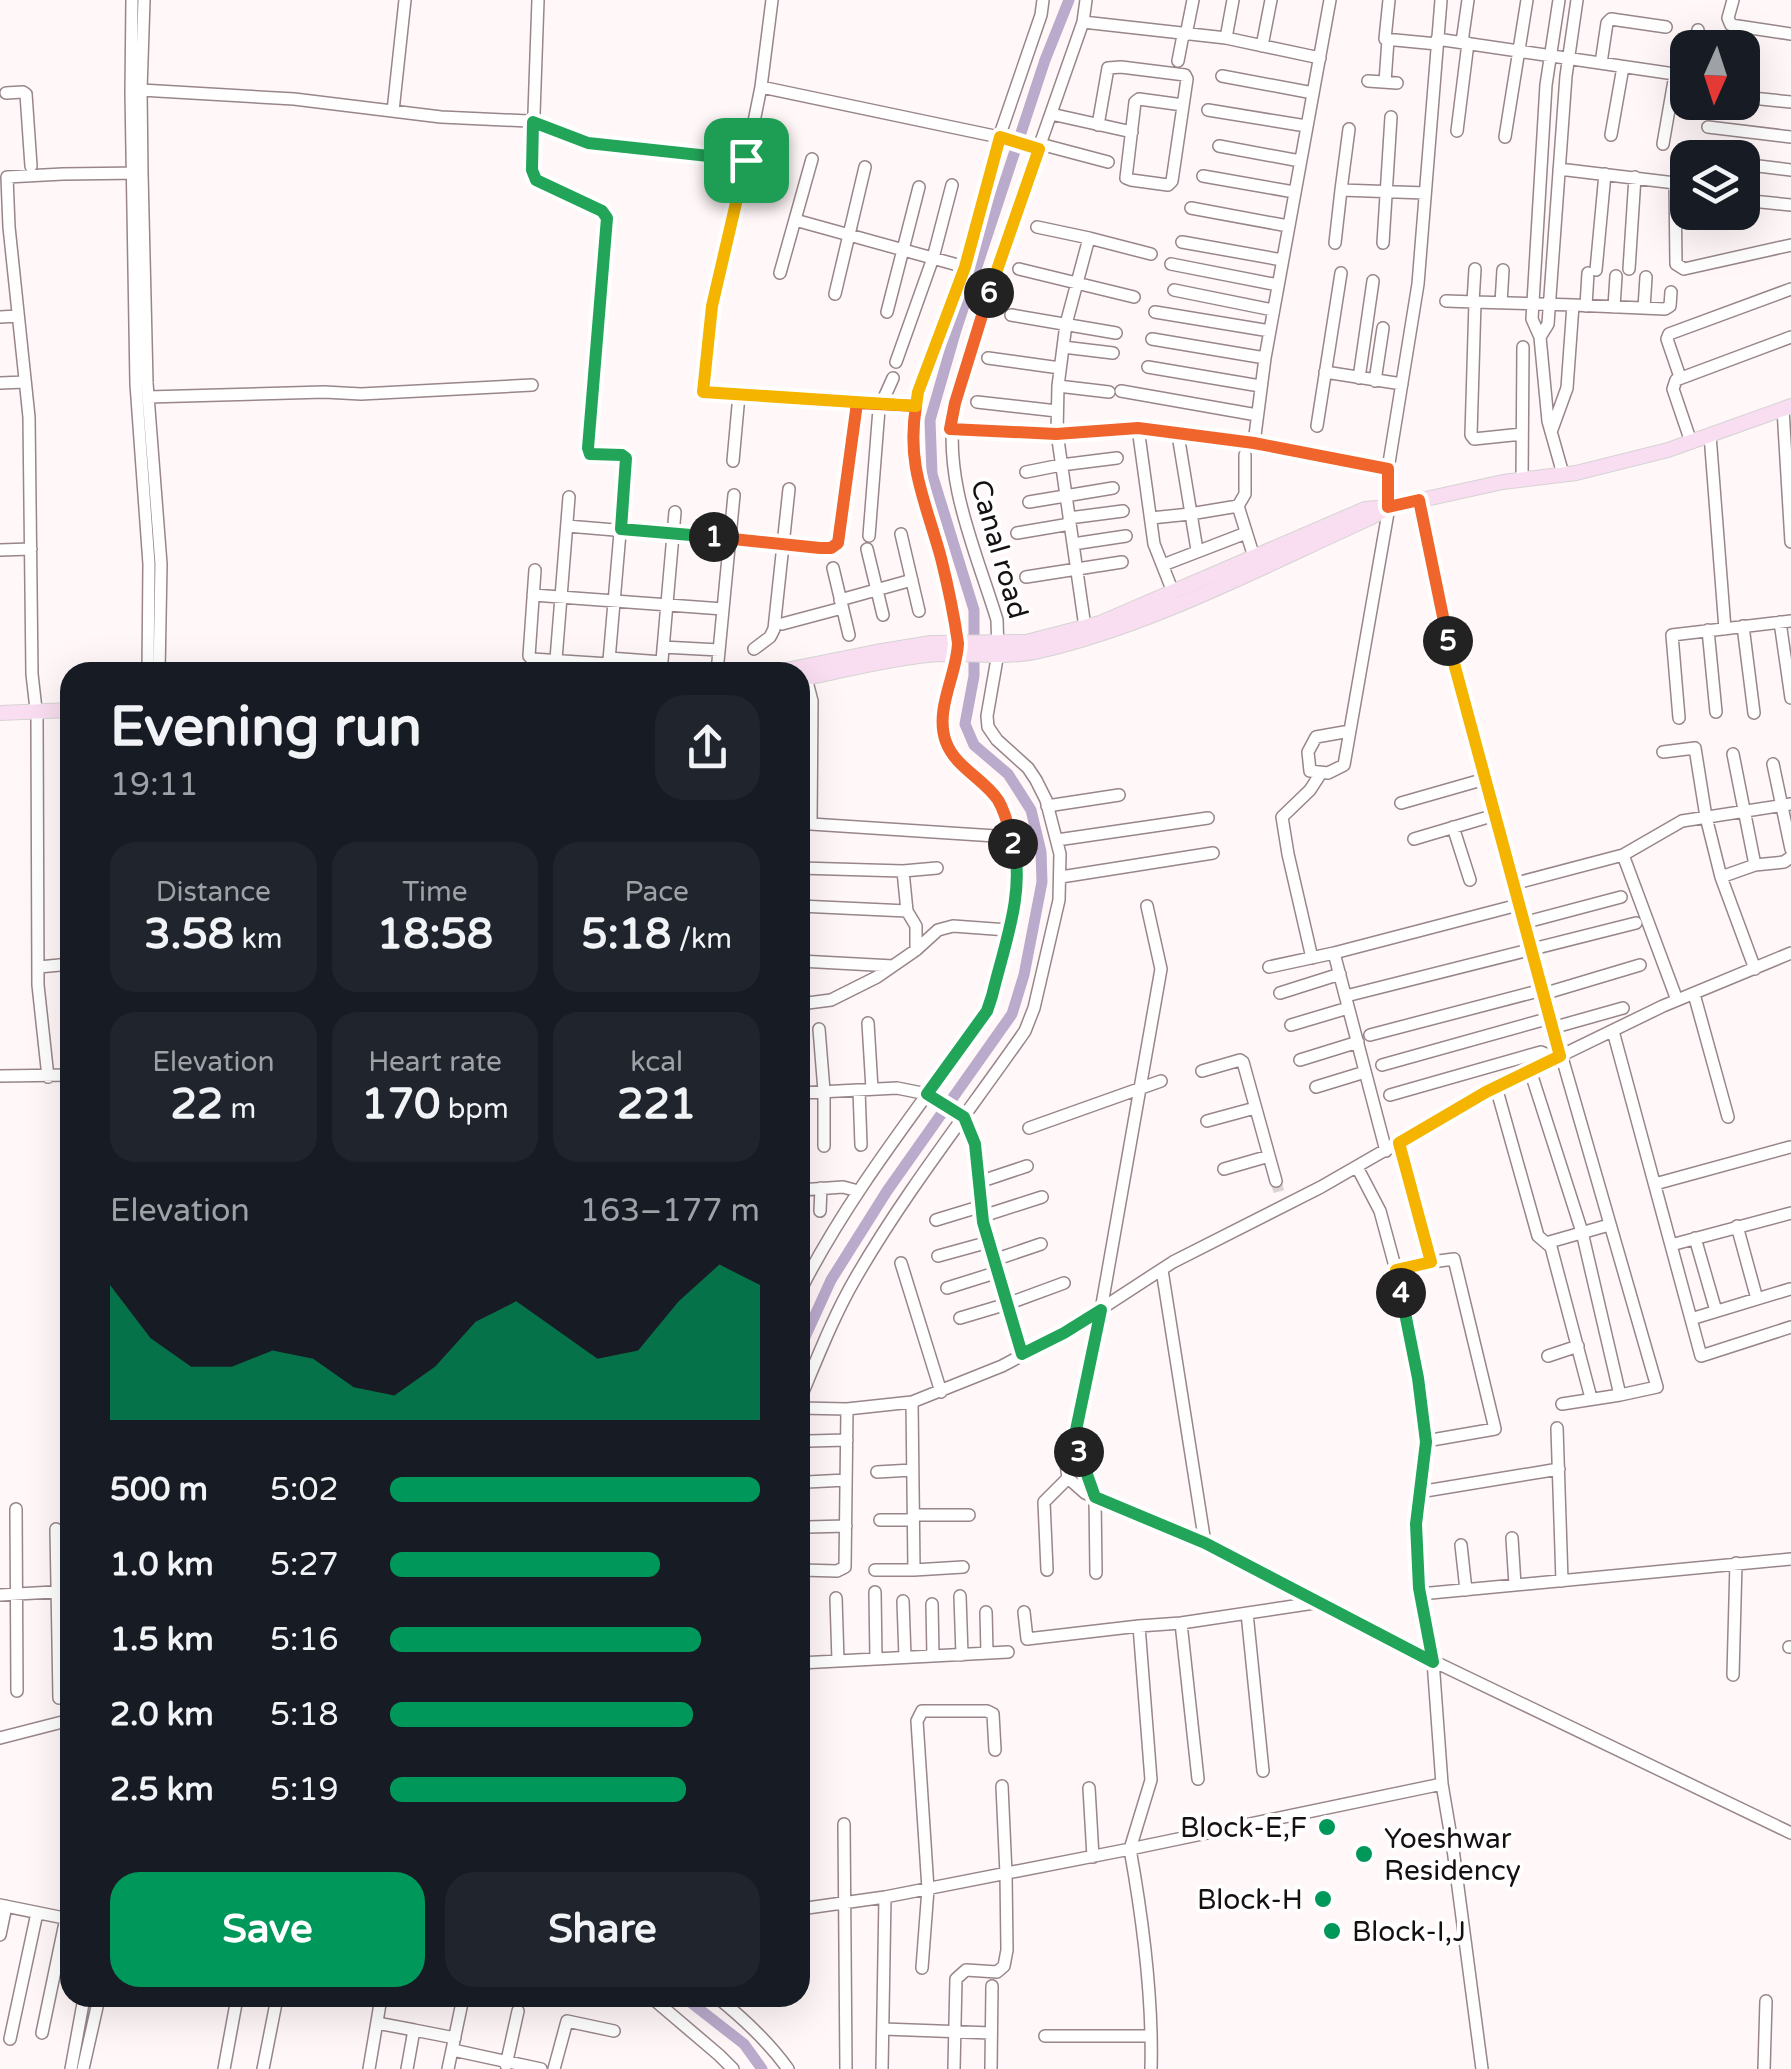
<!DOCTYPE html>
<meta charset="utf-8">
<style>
:root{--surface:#171b24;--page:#20242c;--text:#f1f3f6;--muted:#9ea1a6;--accent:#00985a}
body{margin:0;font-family:"Varela Round",sans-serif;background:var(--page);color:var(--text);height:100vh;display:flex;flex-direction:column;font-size:38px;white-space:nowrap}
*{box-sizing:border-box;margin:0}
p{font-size:32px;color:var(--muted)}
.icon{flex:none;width:55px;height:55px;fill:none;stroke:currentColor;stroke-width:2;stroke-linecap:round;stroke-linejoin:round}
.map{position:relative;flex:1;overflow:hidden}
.drawer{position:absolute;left:60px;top:662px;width:750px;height:1345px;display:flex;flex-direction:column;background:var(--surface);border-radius:30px;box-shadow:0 10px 40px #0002}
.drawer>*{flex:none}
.needle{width:65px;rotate:183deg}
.controls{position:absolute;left:1670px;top:30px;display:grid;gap:20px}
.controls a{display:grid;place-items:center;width:90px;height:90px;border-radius:20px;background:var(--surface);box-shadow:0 10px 40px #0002;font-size:50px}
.pin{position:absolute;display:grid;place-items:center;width:85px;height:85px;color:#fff;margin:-42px;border-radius:20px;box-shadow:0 5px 15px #0006}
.km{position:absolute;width:50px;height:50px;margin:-25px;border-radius:50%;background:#222;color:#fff;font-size:28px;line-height:50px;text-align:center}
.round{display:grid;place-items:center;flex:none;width:105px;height:105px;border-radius:30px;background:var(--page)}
.head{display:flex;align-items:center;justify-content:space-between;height:170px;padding:0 50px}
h1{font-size:55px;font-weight:700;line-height:75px}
.stats{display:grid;grid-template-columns:repeat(3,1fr);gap:15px;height:170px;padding:10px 50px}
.stats div{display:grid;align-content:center;border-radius:25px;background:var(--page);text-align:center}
.stats b{font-size:42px;font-weight:700}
.stats small{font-size:28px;font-weight:400}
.stats p{font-size:28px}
.chart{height:280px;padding:20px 50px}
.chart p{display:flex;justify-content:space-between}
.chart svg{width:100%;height:180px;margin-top:10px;fill:var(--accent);opacity:.7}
.primary-button{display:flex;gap:20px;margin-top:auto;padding:20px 50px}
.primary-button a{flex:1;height:115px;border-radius:30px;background:var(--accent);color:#fff;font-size:40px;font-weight:700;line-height:115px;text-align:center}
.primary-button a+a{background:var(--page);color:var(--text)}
ul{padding:0 50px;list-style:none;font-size:32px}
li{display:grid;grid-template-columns:160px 120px 1fr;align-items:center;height:75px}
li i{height:25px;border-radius:12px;background:var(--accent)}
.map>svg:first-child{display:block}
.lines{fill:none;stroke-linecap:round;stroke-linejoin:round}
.canal{stroke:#baaacc;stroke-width:11}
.minor-tunnel{stroke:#dcd4d5;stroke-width:11;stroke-dasharray:11 5.5;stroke-linecap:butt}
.minor-casing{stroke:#988689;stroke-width:14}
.major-casing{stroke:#d5d4d4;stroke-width:16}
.minor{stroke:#fff;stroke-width:11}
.major{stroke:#f8def0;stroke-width:14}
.split-1-casing{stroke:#fff;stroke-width:20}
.split-2-casing{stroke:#fff;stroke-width:20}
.split-3-casing{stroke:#fff;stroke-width:20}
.split-4-casing{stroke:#fff;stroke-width:20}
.split-5-casing{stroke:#fff;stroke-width:20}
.split-6-casing{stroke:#fff;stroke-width:20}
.split-7-casing{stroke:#fff;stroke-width:20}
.split-1{stroke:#22a559;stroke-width:12}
.split-2{stroke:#f0652b;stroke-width:12}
.split-3{stroke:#22a559;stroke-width:12}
.split-4{stroke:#22a559;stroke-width:12}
.split-5{stroke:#f5b400;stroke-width:12}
.split-6{stroke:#f0652b;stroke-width:12}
.split-7{stroke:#f5b400;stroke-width:12}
.poi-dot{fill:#00985a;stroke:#fff;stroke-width:4}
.labels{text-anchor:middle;stroke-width:8;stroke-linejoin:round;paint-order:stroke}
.street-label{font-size:28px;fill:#161011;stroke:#fff}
.poi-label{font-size:28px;fill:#161011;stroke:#fff;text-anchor:end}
</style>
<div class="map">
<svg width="1791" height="2069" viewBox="0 0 1791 2069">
<rect width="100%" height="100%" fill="#fff7f8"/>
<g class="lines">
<!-- canal -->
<path class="canal" d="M 800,1348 L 831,1280 L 887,1191 L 1012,1014 L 1024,975 L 1042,882 L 1041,852 L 1031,810 L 1008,774 L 974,745 L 965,724 L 974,676 L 974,610 L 932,474 L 930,420 L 956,330 L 1045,60 L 1069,0
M 685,1998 L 744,2044 L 762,2069"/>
<!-- minor-tunnel -->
<path class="minor-tunnel" d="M 1276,1181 L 1280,1196"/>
<defs>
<path id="minor" d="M 132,0 L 131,93 L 136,384 L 149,564 L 148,672
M 144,0 L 141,90 L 142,173 L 147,383 L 161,564 L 159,672
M 538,0 L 532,170 L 536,180 L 602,211 L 607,218 L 588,448 L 590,454 L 621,455 L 626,459 L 626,463 L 608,672
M 1233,0 L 1226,38 L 1320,58
M 1330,0 L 1265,358 L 1254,443 L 1388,469
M 1389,0 L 1385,39 L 1437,44
M 1559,0 L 1546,85 L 1532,319 L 1540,337 L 1548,421 L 1563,474
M 1733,0 L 1728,18 L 1731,25 L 1791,34
M 1083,22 L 1226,38
M 1186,35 L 1193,0
M 1437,39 L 1688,76
M 1462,42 L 1468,0
M 1262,46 L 1271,0
M 1695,48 L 1698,30
M 1178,61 L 1183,35
M 1601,63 L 1607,23 L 1611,19 L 1666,27
M 1222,76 L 1313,93
M 1368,81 L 1397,83
M 1385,82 L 1388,40
M 761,87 L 999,137 L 1039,149
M 141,90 L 294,99 L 441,117 L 528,121 L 588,143 L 746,161 L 761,87 L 772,0
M 6,93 L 23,92 L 26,94 L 31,166
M 1742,97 L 1791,102
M 1208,110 L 1306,126
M 393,111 L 405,0
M 1051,114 L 1132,132
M 1098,125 L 1108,68 L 1121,67 L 1185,75 L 1187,79 L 1172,181 L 1168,185 L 1131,180 L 1126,178 L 1135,102 L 1139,99 L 1183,105
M 1708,127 L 1791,137
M 1349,129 L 1341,190 L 1425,193
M 1457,131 L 1468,43
M 1611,135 L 1623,67
M 1505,137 L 1527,0
M 1040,144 L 1108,162
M 1663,144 L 1675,75
M 1219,146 L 1300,161
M 746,161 L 712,306 L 703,393 L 916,405
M 1742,164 L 1791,170
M 1559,169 L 1675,183 L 1676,264 L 1684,269 L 1791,245
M 1203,176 L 1294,192
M 1742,200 L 1791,205
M 1191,208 L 1288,226
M 795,220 L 965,267
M 1037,227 L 1089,238 L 1066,324 L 1058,386 L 1057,433 L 1085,627
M 1089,238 L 1151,254
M 1182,242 L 1282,260
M 1335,243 L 1341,190
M 1383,243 L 1391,117
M 1171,264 L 1278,285
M 1019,269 L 1134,297
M 1629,269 L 1635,177
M 1596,270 L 1605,174
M 780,273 L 812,159
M 1174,290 L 1273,310
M 835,294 L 865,167
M 1446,301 L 1475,302
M 1473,302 L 1475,269
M 1501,303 L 1503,270
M 1573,305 L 1665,309 L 1670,306 L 1671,292
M 1586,306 L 1588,273
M 1614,307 L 1616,276
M 1644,308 L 1646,277
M 887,312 L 919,187
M 1155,312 L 1270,331
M 1011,315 L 1116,333
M 0,317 L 18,316
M 1540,337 L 1548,324 L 1566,76 L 1577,0
M 1152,339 L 1265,358
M 1063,347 L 1113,353
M 988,358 L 1060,368
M 896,362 L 933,258 L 952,185
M 1148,367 L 1260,386
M 1325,372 L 1402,384
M 1680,377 L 1667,339 L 1669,334 L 1791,289
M 1359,378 L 1373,281
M 1375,381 L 1383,328
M 0,383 L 25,382
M 1058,386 L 1109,392
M 1121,391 L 1257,415
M 148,397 L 324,392 L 361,394 L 532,385
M 977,402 L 1057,411
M 1783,409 L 1791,542
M 1317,426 L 1341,273
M 1138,428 L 1154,544 L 1173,592
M 951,429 L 1057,433 L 1138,428 L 1254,443
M 1522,434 L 1474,439 L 1471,435 L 1475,302 L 1573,305 L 1567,388 L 1551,432
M 1178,435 L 1197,550
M 1710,435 L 1725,629
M 1691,442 L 1673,389 L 1676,380 L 1791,337
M 1245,455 L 1245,494 L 1238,506 L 1254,557
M 733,461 L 739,395
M 1026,472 L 1061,465 L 1117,458
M 1522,480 L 1523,347
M 1419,500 L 1443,624 L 1518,905 L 1657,1387 L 1620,1395 L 1582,1232 L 1530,1070
M 1029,502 L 1113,488
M 1069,518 L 1123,511
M 1151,518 L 1190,514 L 1238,506
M 567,526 L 831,548 L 838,543 L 857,403
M 1017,533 L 1070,524
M 901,534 L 919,611
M 869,536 L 879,409 L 893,378
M 1073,544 L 1126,536
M 867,549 L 883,615
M 0,550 L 31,549
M 1163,565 L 1246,533
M 833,568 L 849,635
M 535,570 L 529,656 L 532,659 L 609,664
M 1026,577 L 1122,562
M 533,595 L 723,609
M 840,600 L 912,580
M 1780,622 L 1791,698
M 782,624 L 842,608
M 1743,626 L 1754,713
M 1708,630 L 1716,712
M 663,647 L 719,650
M 754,649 L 770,637 L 774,629 L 789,489
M 609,658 L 662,662
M 555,672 L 569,497
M 661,672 L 675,512
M 717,672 L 734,495
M 806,678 L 812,701 L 811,824 L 1011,837
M 1679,718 L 1672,635 L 1791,621
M 1350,731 L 1316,737 L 1308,752 L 1310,771 L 1328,773 L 1344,765 L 1389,507 L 1388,469 L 1418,284 L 1441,0
M 1663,752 L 1695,748 L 1706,817 L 1721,877 L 1755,969
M 1733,754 L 1755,865 L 1784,862 L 1791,857
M 1773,764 L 1791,849
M 1401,803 L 1485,779
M 1047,806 L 1119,795
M 1453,827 L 1470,880
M 1414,839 L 1495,815
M 1057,840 L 1208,818
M 1623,855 L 1677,1000
M 800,868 L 903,871 L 907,911 L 800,906
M 903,871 L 937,868
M 1061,877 L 1213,853
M 1721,877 L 1755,865
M 1513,884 L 1623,855 L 1682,821 L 1791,804
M 1147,906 L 1161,969 L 1101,1310 L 1075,1435 L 1068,1450 L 1066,1463 L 1068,1478 L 1085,1493 L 1205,1543 L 1433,1661 L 1791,1833
M 907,911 L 916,926 L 916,950
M 1523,923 L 1621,897
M 1334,953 L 1386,1151
M 1312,958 L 1288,854 L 1282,817 L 1310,790 L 1321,773
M 800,961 L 893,966
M 39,967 L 70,964
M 1269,967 L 1334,953 L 1518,905
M 1280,993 L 1340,974
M 1543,994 L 1640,965
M 1694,994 L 1728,1117
M 1346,996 L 1636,923
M 800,1004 L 831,1000 L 877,977 L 916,950 L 938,930 L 953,926 L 1008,930
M 868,1023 L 872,1089
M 1291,1025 L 1348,1008
M 1552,1028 L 1623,1008
M 819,1029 L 824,1091 L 824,1146
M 1613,1031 L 1701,1356 L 1791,1327
M 1370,1035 L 1542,990
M 1300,1060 L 1358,1042
M 1382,1065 L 1550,1018
M 1202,1071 L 1240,1060 L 1243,1062 L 1276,1181
M 0,1076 L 70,1075
M 48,1077 L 38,985 L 37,718 L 32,674 L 29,417 L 9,227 L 7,177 L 63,174 L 142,173
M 1316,1087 L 1365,1072
M 1496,1087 L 1538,1236 L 1551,1247 L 1591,1398
M 859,1090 L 861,1145
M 800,1093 L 897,1088 L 927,1094 L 963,1117 L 975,1144 L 983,1222 L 1022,1354
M 1390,1095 L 1541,1052 L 1546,1054 L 1552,1060
M 1207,1121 L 1255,1108
M 1029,1128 L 1161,1081
M 1357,1167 L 1380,1211 L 1396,1270 L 1419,1378 L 1426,1441 L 1417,1525 L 1419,1587 L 1433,1661 L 1442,1784 L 1453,1849 L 1482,2069
M 1224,1169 L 1269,1156
M 979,1182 L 1027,1166
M 1655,1184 L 1790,1147
M 800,1190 L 843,1187 L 858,1191
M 820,1211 L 821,1188
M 983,1216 L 1042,1197
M 936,1220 L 982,1206
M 1737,1226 L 1757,1299
M 1695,1238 L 1716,1311
M 1546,1243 L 1609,1225
M 1671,1245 L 1791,1213
M 938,1256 L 989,1242
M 994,1260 L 1041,1244
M 901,1263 L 941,1392
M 1162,1270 L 1205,1543
M 1396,1270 L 1431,1262 L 1399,1143
M 947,1288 L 998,1272
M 800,1291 C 851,1190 923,1103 987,1011 L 992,996 L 1016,893 L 1018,861 L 999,802 L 964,768 L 946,743 L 944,714 L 958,643 L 940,556 L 921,495 L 913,459 L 912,431 L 918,392 L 965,267 L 996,146 L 1041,15 L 1043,0
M 960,1318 L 1007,1304 L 1064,1283
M 1691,1319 L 1790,1289
M 1548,1356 L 1578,1346
M 800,1399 C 817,1359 833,1317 855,1279 C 905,1192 968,1113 1025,1031 L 1034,1008 L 1059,900 L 1060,854 L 1046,800 L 1036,780 L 1028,768 L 997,740 L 988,727 L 987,716 L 998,653 L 997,620 C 975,548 942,479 955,403 L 1004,247 L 1083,22 L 1086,0
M 912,1402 L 914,1570 L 963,1567
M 1562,1404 L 1620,1395
M 800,1408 L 847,1409 L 912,1402 L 1002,1366 L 1064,1333 L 1173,1262 L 1321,1187 L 1486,1092 L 1663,1006 L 1791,953
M 1557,1428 L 1562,1581
M 1075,1435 L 1086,1475 L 1095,1497 L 1096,1573
M 809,1441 L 847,1440
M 1426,1441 L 1495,1429 L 1454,1259 L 1431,1262
M 877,1472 L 912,1470
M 807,1482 L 846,1480
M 1419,1492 L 1559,1469
M 16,1509 L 17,1691
M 913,1515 L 969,1515
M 880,1520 L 913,1520
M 808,1527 L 846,1526
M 56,1529 L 59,1698
M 1512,1538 L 1515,1585
M 1461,1545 L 1466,1590
M 802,1570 L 837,1571 L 845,1567 L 847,1409
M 875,1570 L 914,1570
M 1047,1570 L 1044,1502 L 1068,1478
M 875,1592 L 876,1659
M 1420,1594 L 1791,1559
M 0,1595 L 70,1591
M 960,1596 L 962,1655
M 836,1598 L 838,1661
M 903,1601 L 905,1657
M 1321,1602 L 1181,1623 L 1139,1626 L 1151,1780 L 1130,1849 L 1442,1784
M 932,1604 L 933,1656
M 986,1612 L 987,1653
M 1024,1612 L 1027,1639 L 1139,1626
M 1247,1613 L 1263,1771
M 1181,1623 L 1198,1779
M 1789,1647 L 1791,1647
M 800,1663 L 1008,1652
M 1733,1675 L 1736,1563
M 0,1738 L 70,1720
M 1089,1788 L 1093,1857
M 844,1824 L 846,2069
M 0,1905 L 69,1919
M 800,1909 L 885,1897 L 1130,1849 C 1143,1921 1153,1996 1151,2069
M 0,1935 L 6,1906
M 922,1968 L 928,1889 L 917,1721 L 922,1711 L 987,1711 L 993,1714 L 995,1750
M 652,1998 L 719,2055 L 733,2069
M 718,1998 C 744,2019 768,2041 788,2069
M 377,2023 L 414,2030
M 884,2029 L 991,2033
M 42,2033 L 66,1918
M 1045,2036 L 1151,2036
M 10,2039 L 37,1913
M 453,2050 L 541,2069
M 506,2065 L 518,2011
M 954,2068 L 956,1979 L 966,1970 L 997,1972 L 1004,1966 L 1007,1950 L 1006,1874 L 1002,1786
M 71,2069 L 84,1998
M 83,2069 L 99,1998
M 224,2069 L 237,1998
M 263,2069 L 277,1998
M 369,2069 L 381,1998
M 407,2069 L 414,2030 L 455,2038
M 448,2069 L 463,1998
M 554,2069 L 567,2021 L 614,2031
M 882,2069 L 885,1897
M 991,2069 L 992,1986
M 1764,2069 L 1766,2001"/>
<path id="major" d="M 776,672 L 876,652 L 931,643 L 1026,642 L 1100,623 L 1365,509 L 1389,507 L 1503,482 L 1576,473 L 1668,450 L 1791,406
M 800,679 C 843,671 885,659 928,655 C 963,651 1001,659 1035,652 C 1151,626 1263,566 1370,518 L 1384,510
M 0,713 L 70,710"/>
</defs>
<!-- minor casing -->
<use href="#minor" class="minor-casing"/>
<!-- major casing -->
<use href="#major" class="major-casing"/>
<!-- minor -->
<use href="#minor" class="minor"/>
<!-- major -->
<use href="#major" class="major"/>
</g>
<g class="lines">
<defs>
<path id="split-1" d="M 714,537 L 621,529 L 626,458 L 622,455 L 590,454 L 588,448 L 607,218 L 602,211 L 536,180 L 532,170 L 533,122 L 588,143 L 746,160"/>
<path id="split-2" d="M 714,537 L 820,548 L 831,548 L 838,543 L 857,403 L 916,406 C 906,466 926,502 941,558 C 948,586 954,615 958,643 C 957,675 934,710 946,742 C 955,767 984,779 998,800 C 1006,813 1009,829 1013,844"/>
<path id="split-3" d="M 1013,844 C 1026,891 1003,949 992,996 L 987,1011 L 927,1094 L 964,1117 L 975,1144 L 983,1222 L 1022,1354 L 1064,1333 L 1101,1310 L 1075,1435 L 1079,1452"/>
<path id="split-4" d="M 1079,1452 L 1095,1497 L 1205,1543 L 1433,1662 L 1419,1588 L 1416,1524 L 1426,1442 L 1418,1378 L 1401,1293"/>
<path id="split-5" d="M 1401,1293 L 1396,1270 L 1431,1262 L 1399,1143 L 1486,1092 L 1560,1056 L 1448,641"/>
<path id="split-6" d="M 989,293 L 955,403 L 950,429 L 1056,434 L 1138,428 L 1254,443 L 1388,469 L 1388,507 L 1419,500 L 1448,641"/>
<path id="split-7" d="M 746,160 L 712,306 L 703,392 L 916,406 L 918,392 L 965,267 L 1000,137 L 1039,149 L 989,293"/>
</defs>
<!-- split-1 casing -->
<use href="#split-1" class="split-1-casing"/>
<!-- split-2 casing -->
<use href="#split-2" class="split-2-casing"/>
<!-- split-3 casing -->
<use href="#split-3" class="split-3-casing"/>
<!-- split-4 casing -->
<use href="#split-4" class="split-4-casing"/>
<!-- split-5 casing -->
<use href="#split-5" class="split-5-casing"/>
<!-- split-6 casing -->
<use href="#split-6" class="split-6-casing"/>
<!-- split-7 casing -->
<use href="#split-7" class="split-7-casing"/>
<!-- split-1 -->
<use href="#split-1" class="split-1"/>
<!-- split-2 -->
<use href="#split-2" class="split-2"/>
<!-- split-3 -->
<use href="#split-3" class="split-3"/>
<!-- split-4 -->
<use href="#split-4" class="split-4"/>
<!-- split-5 -->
<use href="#split-5" class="split-5"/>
<!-- split-6 -->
<use href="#split-6" class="split-6"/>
<!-- split-7 -->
<use href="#split-7" class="split-7"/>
</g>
<!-- markers -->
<g class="poi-dot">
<circle cx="1327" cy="1827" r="10"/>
<circle cx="1364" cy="1854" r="10"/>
<circle cx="1323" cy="1899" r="10"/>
<circle cx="1332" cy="1931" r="10"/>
</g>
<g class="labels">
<!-- street labels -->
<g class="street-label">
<text transform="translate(1000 549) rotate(74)" y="10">Canal road</text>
</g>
<!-- poi labels -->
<g class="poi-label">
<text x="1307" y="1837">Block-E,F</text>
<text x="1384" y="1848" text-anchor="start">Yoeshwar<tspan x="1384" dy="32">Residency</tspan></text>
<text x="1303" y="1909">Block-H</text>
<text x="1352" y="1941" text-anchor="start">Block-I,J</text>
</g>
</g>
</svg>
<div class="controls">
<a><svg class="needle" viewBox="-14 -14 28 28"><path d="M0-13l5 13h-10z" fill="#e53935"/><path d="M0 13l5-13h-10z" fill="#9ea1a6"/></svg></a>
<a><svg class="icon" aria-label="layers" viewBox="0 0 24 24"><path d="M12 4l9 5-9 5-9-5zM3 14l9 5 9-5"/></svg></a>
</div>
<div class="pin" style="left:746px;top:160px;background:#1e9e55"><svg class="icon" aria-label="arrive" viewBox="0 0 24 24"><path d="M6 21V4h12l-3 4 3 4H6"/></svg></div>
<b class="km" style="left:714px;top:537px">1</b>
<b class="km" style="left:1013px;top:844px">2</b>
<b class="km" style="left:1079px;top:1452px">3</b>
<b class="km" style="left:1401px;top:1293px">4</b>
<b class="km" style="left:1448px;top:641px">5</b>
<b class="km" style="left:989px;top:293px">6</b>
<section class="drawer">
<div class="head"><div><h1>Evening run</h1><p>19:11</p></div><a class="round"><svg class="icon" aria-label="share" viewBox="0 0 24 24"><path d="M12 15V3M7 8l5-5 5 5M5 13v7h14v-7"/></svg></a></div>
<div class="stats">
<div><p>Distance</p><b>3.58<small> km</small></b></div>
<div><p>Time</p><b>18:58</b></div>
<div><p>Pace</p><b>5:18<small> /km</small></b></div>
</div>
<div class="stats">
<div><p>Elevation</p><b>22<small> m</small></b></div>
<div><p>Heart rate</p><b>170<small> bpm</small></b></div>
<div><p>kcal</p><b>221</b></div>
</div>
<div class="chart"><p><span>Elevation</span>163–177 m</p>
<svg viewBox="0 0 160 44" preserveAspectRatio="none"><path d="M0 44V11L10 24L20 31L30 31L40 27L50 29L60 36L70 38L80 31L90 20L100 15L110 22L120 29L130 27L140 15L150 6L160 11V44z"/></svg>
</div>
<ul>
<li><b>500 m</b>5:02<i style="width:100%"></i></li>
<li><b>1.0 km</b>5:27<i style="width:73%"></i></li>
<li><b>1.5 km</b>5:16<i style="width:84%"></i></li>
<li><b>2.0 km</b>5:18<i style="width:82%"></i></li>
<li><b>2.5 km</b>5:19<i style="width:80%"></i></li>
</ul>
<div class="primary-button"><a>Save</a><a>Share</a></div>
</section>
</div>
